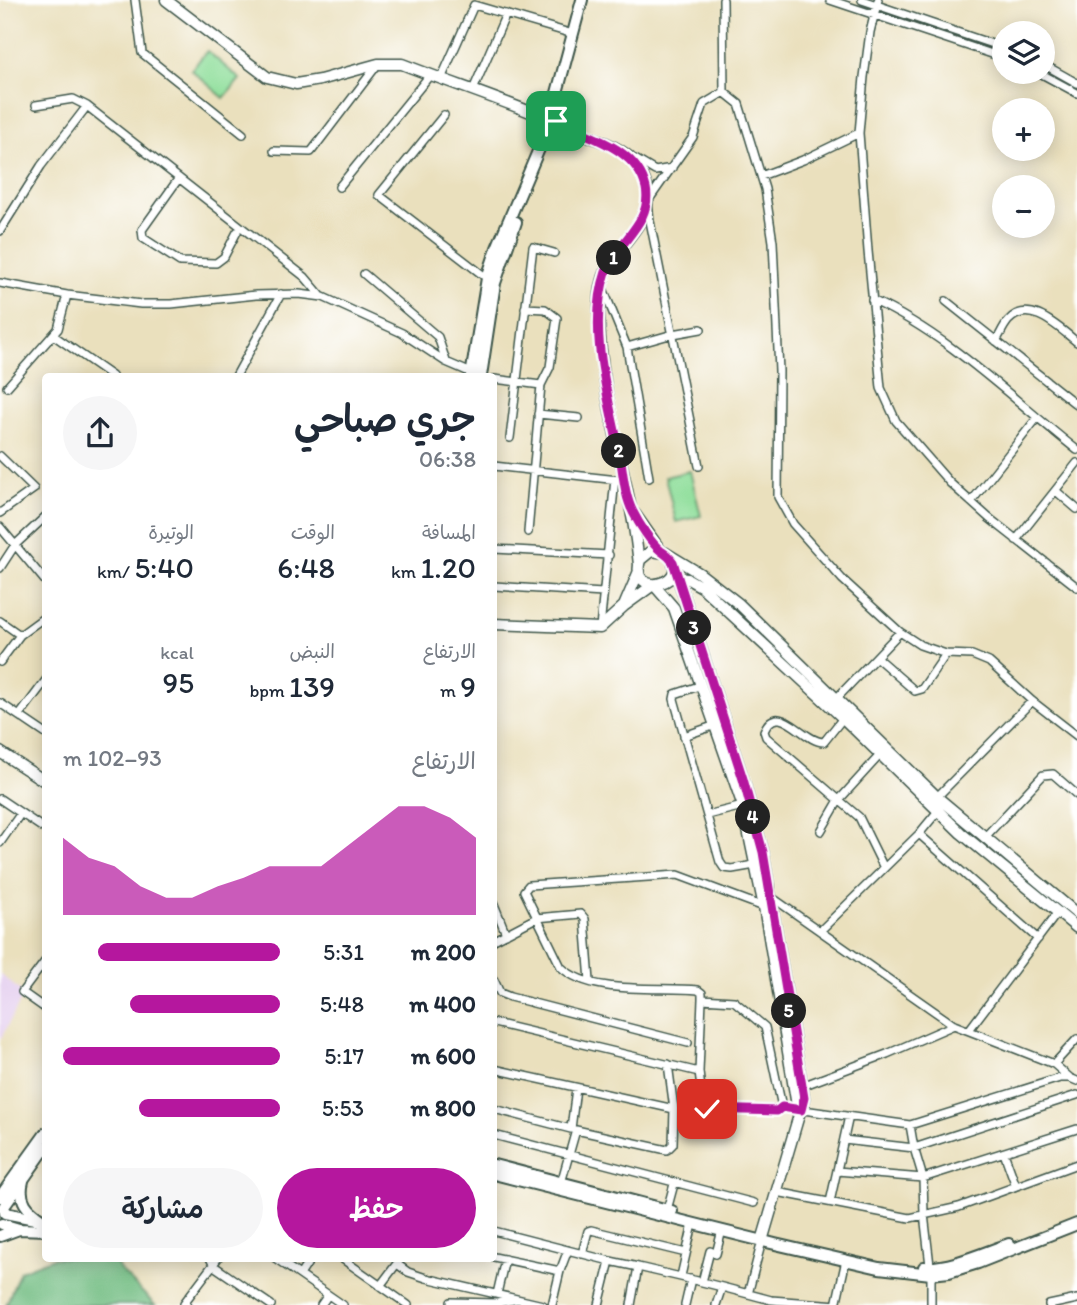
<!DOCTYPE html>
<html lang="ar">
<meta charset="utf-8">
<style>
:root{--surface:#fff;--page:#f6f6f7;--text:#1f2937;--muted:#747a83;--accent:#b5179e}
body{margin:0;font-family:Itim,"Playpen Sans Arabic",sans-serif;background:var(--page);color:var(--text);direction:rtl;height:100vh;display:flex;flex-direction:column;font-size:26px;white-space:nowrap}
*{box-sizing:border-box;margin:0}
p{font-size:23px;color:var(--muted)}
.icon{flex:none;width:38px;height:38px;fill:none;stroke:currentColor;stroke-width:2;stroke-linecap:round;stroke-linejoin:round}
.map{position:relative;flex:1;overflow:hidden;direction:ltr}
.side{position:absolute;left:42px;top:373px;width:455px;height:889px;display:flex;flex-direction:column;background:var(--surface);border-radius:7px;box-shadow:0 4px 18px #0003;direction:rtl}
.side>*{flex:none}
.controls{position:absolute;left:992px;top:21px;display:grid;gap:14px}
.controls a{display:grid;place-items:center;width:63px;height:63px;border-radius:50%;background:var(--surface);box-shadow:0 4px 18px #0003;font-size:35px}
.pin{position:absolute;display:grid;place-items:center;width:60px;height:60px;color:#fff;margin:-30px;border-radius:14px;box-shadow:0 4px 10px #0006}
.km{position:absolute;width:35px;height:35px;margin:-18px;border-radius:50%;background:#222;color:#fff;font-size:19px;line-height:35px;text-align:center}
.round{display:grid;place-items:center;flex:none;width:74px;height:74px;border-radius:37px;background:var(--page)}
.summary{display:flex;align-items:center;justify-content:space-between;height:119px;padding:0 21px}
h1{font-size:38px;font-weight:600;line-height:52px}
.stats{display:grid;grid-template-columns:repeat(3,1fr);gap:10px;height:119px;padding:7px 21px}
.stats div{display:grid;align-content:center}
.stats b{font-size:30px;font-weight:600}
.stats small{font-size:19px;font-weight:400}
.stats p{font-size:19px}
.chart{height:196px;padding:14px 21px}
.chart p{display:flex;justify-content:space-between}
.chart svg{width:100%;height:126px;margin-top:7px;fill:var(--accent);opacity:.7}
.button{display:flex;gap:14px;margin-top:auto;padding:14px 21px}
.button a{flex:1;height:80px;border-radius:42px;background:var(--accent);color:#fff;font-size:28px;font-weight:600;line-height:80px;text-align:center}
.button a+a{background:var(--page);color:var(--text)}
ul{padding:0 21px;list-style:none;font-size:23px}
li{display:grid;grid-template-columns:112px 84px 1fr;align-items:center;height:52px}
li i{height:18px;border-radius:9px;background:var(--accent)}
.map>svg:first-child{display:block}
.built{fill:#e6d2f0}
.green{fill:#92df9d;stroke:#588e68;stroke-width:2}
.forest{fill:#75be84;stroke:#4a7e5c;stroke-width:2}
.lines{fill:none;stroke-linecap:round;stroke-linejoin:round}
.street-casing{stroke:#3d5549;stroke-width:10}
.secondary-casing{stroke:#3d5549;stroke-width:13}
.primary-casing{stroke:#3d5549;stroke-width:14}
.street{stroke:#fff;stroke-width:7}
.secondary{stroke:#fff;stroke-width:10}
.primary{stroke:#fff;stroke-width:10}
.route-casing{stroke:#fff;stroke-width:14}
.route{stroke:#b5179e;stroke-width:9}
</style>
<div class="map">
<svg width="1077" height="1305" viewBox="0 0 1077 1305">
<rect width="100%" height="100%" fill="#fff"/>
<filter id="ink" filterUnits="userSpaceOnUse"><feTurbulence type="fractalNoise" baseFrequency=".0143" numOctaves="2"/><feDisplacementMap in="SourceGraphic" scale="14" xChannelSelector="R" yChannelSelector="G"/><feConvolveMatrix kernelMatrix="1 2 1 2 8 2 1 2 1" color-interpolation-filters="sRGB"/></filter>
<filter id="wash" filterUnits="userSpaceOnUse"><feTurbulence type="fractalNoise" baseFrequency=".00686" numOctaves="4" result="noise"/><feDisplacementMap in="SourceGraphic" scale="28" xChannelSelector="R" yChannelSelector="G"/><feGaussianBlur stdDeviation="1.57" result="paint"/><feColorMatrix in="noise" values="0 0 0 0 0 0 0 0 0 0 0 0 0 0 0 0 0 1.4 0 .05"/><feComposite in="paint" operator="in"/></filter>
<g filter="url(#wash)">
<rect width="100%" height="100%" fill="#eae0bd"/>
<!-- built -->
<path class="built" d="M 0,974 L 24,994 L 0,1040 Z"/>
<!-- green -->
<path class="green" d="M 207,51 L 240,79 L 224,98 L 191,70 Z
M 690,471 L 701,516 L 676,522 L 665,477 Z"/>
<!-- forest -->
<path class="forest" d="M 53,1258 L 113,1258 L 120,1270 L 155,1305 L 6,1305 L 20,1271 Z"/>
</g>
<g filter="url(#ink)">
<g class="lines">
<defs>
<path id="street" d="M 135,0 L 142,53 L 243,134
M 723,0 L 724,92 L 739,104 L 765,189 L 773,242 L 779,371 L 778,497 L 793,524 L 842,579 L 900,632 L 920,645 L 946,654 L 972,655 L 989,662 L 1032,701 L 1077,736
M 830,0 L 1004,58
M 862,0 L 1004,48
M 878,0 L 870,32 L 864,77 L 859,133 L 868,251 L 881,388 L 896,421 L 950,483 L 989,518 L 1077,587
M 1043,64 L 1077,83
M 1038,72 L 1077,93
M 441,79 L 474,5 L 573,34
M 473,90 L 506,14
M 36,105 L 73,99 L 87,106 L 305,277 L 322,297
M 444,115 L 379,195 L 488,279
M 274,151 L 311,152 L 378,64
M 635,159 L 655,171 L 672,168
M 761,176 L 803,160 L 859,133
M 179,178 L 142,230 L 143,238 L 180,262 L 216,263 L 224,257 L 237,232
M 339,187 L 430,75
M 0,231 L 41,166 L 87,106
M 364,274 L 438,337 L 446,361
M 0,283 L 67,295 L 141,304 L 171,304 L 256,295 L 299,294 L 323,297 L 402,333 L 446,362 L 474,374
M 602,286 L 627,347 L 649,478
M 872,300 C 949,335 1011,398 1077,450
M 946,301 L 1077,405
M 525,308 L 545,309 L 557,318 L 550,367 L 541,385
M 53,335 L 112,376
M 996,341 C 1000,335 1003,327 1008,321 C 1029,297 1060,329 1077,342
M 627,347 L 673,334 L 701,329
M 236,376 L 281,294
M 494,379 L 541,385 L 528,532
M 7,387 L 58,329 L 67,295
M 538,414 L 579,418
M 510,438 L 533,247 L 554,253
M 0,456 L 34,489 L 0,513
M 494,466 L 618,480
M 699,466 L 650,221 L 648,201 L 693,137 L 704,104 L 724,92
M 1056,491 L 1077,509
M 971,502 L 1037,418
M 0,527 L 46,582
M 1016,540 L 1077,463
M 494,549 L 609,555
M 0,568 L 15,545 L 46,516
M 494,586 L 603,593
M 0,621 L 20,635 L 46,616
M 600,628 L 615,479
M 876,657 L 915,691 L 922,689 L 946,654
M 0,662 L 20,635
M 702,685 L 675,694 L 674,699 L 720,862 L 724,868 L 732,869 L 755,865
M 836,699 L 900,632
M 0,703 L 46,734
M 19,716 L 46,680
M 843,718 L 824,742 C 804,743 778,698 764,731 L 766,737 L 839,800 L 880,755
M 684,736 L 716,725
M 937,797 L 1032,701
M 0,799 L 46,830
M 707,815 L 743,806
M 821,831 L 839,800 L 859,817 L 884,868
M 919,834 L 1038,939
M 984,838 L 1043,775 L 1053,774 L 1077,795
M 0,843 L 21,813
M 770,896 L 954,1025 L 1054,1064 L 1070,1078
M 494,904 L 506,934
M 820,931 L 919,834 L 938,811
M 494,940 L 536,918 L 581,914 L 585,919 L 590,981
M 46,960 L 22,992 L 46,1009
M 494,980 L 500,993 L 510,997 L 688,1043
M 702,999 L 702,993 L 698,990 C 660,986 591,996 561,967 L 524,891 L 529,885 L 678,875 L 764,907
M 494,1023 L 699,1072
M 969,1030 L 1058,912
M 1054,1064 L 1077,1039
M 494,1069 L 674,1109 L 668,1064
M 802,1086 L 887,1054 L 954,1025
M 782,1107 L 765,1027 L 734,1001 L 702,999 L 699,1072 L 703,1106 L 707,1109 L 777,1110 L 782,1107 L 910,1125 L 1060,1078 L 1070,1078 L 1077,1081
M 494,1109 L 571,1129
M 910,1125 L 914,1148 L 923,1178 L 924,1214 L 931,1274 L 931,1305
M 576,1130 L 667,1150 L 673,1144 L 674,1109
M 494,1135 L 754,1203
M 844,1140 L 914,1148 L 1077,1095
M 1004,1153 L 1016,1186
M 837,1171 L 923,1178 L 1077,1129
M 561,1183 L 576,1130 L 571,1129 L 576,1088
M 777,1192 L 910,1218 L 959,1207 L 1077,1164
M 830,1202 L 849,1116
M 667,1210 L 674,1184
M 494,1231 L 610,1261
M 582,1254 L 588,1231 L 591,1230 L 686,1253
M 494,1257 L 560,1271 L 552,1305
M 210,1258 L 214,1266 L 271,1305
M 275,1258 L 343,1305
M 341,1258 L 408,1305
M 397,1264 L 408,1272 L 426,1278 L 543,1305
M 560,1271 L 568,1250
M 300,1275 L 311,1258
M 681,1276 L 693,1224
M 380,1286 L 401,1258
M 722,1287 L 771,1300 L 838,1305
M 497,1294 L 505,1259
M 748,1294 L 762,1241
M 451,1302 L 497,1303 L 514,1300
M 187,1305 L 184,1303 L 218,1258
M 321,1305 L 328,1295
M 599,1305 L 610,1261 L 638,1267
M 631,1305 L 638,1267 L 702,1282
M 685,1305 L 691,1279
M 716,1305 L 722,1287 L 702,1282 L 710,1251 L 716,1254 L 722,1230
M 836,1305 L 846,1260
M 1049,1305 L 1077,1299"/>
<path id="secondary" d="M 166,0 L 267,77 L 296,84 L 320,80 L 378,64 L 402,64 C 461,87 522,106 580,133 C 596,139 615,145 628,156 C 640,166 651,188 647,204 C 642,228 620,245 608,267 C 601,280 599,298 599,313 C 599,398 631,480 639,565
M 635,514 L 661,551
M 666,553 C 698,582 628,602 640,560 L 651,551 L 666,553 L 699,573 L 739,604 L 937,797 L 1077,914
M 673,562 L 743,779 L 763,852 L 804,1098 L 762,1241
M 673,578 L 688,579 L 702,587 L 843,718 L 961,833 L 1077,928
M 654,585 L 674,608 L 743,806 L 764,907 L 796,1100 L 801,1110
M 624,606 L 639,571
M 494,624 L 600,628 L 624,606 L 653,585
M 0,752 L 46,782"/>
<path id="primary" d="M 471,376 L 487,278 L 497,248 L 547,130 L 582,0
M 481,376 L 495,283 L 516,222
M 494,1165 L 672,1211
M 494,1174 L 775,1244 L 879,1268 L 931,1274 L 949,1272 L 978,1263 L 1077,1224
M 23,1181 C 18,1200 27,1210 43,1220
M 0,1197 L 46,1133
M 3,1208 L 46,1147
M 5,1213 L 40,1220
M 2,1224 L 19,1229 L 46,1230
M 0,1236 L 19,1229
M 924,1267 C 949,1269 985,1252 1009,1244"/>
</defs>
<!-- street casing -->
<use href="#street" class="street-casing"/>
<!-- secondary casing -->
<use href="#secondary" class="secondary-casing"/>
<!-- primary casing -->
<use href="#primary" class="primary-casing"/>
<!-- street -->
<use href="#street" class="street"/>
<!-- secondary -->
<use href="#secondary" class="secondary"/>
<!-- primary -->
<use href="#primary" class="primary"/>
</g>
</g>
<g class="lines" filter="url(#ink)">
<defs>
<path id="route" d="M 556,121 C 589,137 637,148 646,188 C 653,223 616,242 606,272 C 587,328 608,394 619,450 C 623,470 624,495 633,512 C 639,524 651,543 661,551 C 667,555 669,556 673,562 L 743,779 L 763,852 L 804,1098 L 801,1110 L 782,1107 L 777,1111 L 707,1109"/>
</defs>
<!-- route casing -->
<use href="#route" class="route-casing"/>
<!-- route -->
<use href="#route" class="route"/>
</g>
</svg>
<div class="controls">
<a><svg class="icon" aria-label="layers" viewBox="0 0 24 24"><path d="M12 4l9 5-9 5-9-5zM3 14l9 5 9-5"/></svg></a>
<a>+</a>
<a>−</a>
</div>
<div class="pin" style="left:556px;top:121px;background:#1e9e55"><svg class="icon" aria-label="arrive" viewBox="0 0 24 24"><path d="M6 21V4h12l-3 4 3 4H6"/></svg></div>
<div class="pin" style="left:707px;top:1109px;background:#d93025"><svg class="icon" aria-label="check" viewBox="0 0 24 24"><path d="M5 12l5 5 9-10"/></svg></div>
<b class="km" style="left:614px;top:258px">1</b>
<b class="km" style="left:619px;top:451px">2</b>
<b class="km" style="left:694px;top:628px">3</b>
<b class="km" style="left:753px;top:817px">4</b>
<b class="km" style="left:789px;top:1011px">5</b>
<section class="side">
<div class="summary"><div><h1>جري صباحي</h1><p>06:38</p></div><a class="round"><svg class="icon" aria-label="share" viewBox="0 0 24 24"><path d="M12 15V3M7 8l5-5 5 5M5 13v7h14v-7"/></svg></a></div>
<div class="stats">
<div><p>المسافة</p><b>1.20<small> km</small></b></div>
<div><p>الوقت</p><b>6:48</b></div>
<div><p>الوتيرة</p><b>5:40<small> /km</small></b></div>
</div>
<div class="stats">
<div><p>الارتفاع</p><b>9<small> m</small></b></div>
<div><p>النبض</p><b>139<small> bpm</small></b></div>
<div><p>kcal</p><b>95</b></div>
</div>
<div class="chart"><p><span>الارتفاع</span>93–102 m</p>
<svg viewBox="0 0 160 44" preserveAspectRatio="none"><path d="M0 44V17L10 24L20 27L30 34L40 38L50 38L60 34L70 31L80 27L90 27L100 27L110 20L120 13L130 6L140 6L150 10L160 17V44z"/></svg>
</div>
<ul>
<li><b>200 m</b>5:31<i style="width:84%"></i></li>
<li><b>400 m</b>5:48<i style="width:69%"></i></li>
<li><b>600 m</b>5:17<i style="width:100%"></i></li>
<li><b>800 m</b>5:53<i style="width:65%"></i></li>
</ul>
<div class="button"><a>حفظ</a><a>مشاركة</a></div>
</section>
</div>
